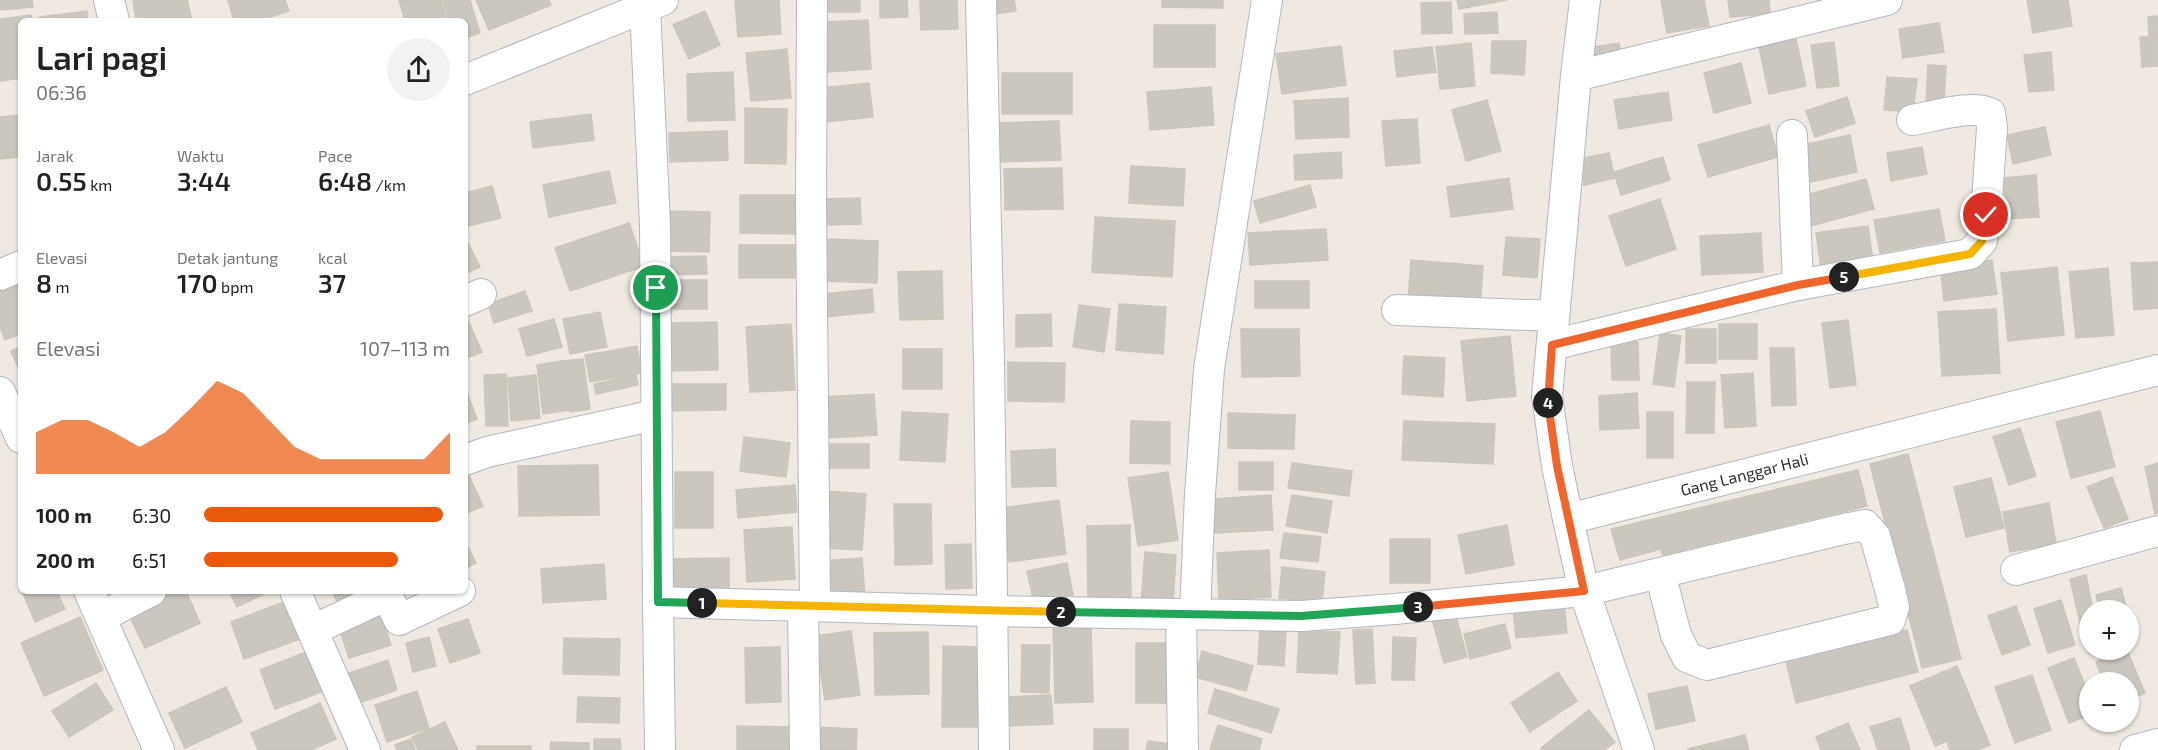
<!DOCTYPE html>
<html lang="id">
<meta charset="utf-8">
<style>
:root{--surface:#fff;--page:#f2f2f2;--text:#222;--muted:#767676;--accent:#ea580c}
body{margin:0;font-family:"Exo 2",sans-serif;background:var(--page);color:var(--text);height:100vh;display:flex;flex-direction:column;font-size:22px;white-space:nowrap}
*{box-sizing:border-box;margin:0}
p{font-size:20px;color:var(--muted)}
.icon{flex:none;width:33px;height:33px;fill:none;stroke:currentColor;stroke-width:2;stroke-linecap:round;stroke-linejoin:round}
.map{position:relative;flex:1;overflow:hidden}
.details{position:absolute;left:18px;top:18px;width:450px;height:576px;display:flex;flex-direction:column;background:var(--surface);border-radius:9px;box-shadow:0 2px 4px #0004}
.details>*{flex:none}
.controls{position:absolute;left:2079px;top:600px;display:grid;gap:12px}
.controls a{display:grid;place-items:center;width:60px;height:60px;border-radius:50%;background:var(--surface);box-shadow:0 2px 4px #0004;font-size:30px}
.pin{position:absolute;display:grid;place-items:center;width:51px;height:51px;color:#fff;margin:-26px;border:3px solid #fff;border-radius:50%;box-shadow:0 2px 6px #0007}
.km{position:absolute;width:30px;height:30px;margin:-15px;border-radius:50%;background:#222;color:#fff;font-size:16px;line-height:30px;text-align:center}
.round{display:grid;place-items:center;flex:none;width:63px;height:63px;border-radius:32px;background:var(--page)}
.overview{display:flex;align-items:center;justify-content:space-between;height:102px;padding:0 18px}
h1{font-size:33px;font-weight:600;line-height:45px}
.stats{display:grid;grid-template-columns:repeat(3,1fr);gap:9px;height:102px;padding:6px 18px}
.stats div{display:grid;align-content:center}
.stats b{font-size:26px;font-weight:600}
.stats small{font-size:16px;font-weight:400}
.stats p{font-size:16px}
.chart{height:168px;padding:12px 18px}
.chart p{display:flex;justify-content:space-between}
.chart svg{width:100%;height:108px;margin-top:6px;fill:var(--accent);opacity:.7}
ul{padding:0 18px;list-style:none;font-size:20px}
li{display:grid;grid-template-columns:96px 72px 1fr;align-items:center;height:45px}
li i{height:15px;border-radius:8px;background:var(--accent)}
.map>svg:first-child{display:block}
.building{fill:#cbc7bf;stroke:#cbc5ba;stroke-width:1.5}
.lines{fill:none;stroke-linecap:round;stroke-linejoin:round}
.minor-casing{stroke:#b4b7c1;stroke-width:32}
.minor{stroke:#fff;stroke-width:30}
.split-1-casing{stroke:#fff;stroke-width:12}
.split-2-casing{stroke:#fff;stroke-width:12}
.split-3-casing{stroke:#fff;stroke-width:12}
.split-4-casing{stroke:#fff;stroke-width:12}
.split-5-casing{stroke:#fff;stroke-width:12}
.split-6-casing{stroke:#fff;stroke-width:12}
.split-1{stroke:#22a559;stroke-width:8}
.split-2{stroke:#f5b400;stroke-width:8}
.split-3{stroke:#22a559;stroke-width:8}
.split-4{stroke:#f0652b;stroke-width:8}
.split-5{stroke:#f0652b;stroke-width:8}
.split-6{stroke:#f5b400;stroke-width:8}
.labels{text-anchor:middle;stroke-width:6;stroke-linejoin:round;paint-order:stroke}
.street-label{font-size:16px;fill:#2e2e2e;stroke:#fff}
</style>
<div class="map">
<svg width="2158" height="750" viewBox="0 0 2158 750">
<rect width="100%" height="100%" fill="#efe9e1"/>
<!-- building -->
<path class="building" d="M 0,0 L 32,0 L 33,7 L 0,10 Z
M 133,0 L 187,0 L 188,3 L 135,14 Z
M 228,0 L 285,0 L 289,11 L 257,21 L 234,21 Z
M 399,0 L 441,0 L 447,21 L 405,21 Z
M 443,0 L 470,0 L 480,33 L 465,38 L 465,21 L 449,21 Z
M 476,0 L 549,0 L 551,5 L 489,30 Z
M 735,0 L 779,0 L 781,34 L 738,37 Z
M 822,0 L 860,0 L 860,12 L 822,12 Z
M 880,0 L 907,0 L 908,17 L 880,18 Z
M 920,0 L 957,0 L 958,29 L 921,30 Z
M 992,0 L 1014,0 L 1016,11 L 994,14 Z
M 1162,0 L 1223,0 L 1223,8 L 1162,7 Z
M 1457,0 L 1507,0 L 1459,9 Z
M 1661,0 L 1704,0 L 1709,26 L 1667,33 Z
M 1728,0 L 1769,0 L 1770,14 L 1730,17 Z
M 2027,0 L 2068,0 L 2072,26 L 2033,33 Z
M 1451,2 L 1452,33 L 1422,34 L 1421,3 Z
M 188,3 L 192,21 L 137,21 L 135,14 Z
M 87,11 L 88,21 L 41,21 L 40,17 Z
M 705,11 L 720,45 L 689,59 L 673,25 Z
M 1497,12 L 1498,33 L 1465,34 L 1464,14 Z
M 31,15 L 32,21 L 21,21 L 21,78 L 0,81 L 0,19 Z
M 2158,16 L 2158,36 L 2149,36 L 2148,17 Z
M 868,20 L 871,69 L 828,72 L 825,22 Z
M 1939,23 L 1944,52 L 1903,58 L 1899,29 Z
M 1154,25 L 1215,25 L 1215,67 L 1154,67 Z
M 2140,37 L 2158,37 L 2158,66 L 2142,67 Z
M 1796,39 L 1806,86 L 1769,94 L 1759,47 Z
M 1492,41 L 1526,41 L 1524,75 L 1491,73 Z
M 1834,42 L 1839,86 L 1817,88 L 1811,45 Z
M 1471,43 L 1475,86 L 1440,89 L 1436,47 Z
M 1619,43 L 1622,60 L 1591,66 L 1587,48 Z
M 1341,46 L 1346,85 L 1282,94 L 1276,54 Z
M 1432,47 L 1436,72 L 1397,77 L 1394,51 Z
M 787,49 L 791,98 L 751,101 L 746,53 Z
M 2051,52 L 2054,90 L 2029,92 L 2024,55 Z
M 1741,63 L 1751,103 L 1714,113 L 1704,73 Z
M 1928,65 L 1946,66 L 1944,105 L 1926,104 Z
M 733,72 L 735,120 L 688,121 L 687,74 Z
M 1002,73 L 1072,73 L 1072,114 L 1002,114 Z
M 1887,77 L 1917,79 L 1913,112 L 1884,110 Z
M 869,83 L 873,117 L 825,122 L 821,88 Z
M 1211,87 L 1214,125 L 1150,130 L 1147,92 Z
M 1668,92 L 1672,120 L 1619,129 L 1614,100 Z
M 1847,97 L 1855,123 L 1815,137 L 1806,111 Z
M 1348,98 L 1349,137 L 1296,139 L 1294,101 Z
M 1487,100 L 1501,151 L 1466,161 L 1452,110 Z
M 745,108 L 787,109 L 786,164 L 745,163 Z
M 591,114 L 594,140 L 533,148 L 530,122 Z
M 21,115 L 21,157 L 0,159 L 0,117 Z
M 1417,119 L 1420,163 L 1386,166 L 1382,121 Z
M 1059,121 L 1061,160 L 996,162 L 994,123 Z
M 1769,125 L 1778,157 L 1708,177 L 1698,145 Z
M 2045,127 L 2051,155 L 2013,164 L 2007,135 Z
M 727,131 L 728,160 L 670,162 L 669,133 Z
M 1850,135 L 1857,172 L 1806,183 L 1798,146 Z
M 1922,147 L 1927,174 L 1891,181 L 1887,153 Z
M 1341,152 L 1342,178 L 1295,180 L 1294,155 Z
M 1609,153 L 1615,178 L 1584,185 L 1579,159 Z
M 1663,157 L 1670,180 L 1621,195 L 1614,172 Z
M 1131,166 L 1185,169 L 1183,206 L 1129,203 Z
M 1062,168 L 1063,209 L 1005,210 L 1004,169 Z
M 609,171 L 616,203 L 549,217 L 543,185 Z
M 2036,175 L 2039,217 L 2007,219 L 2004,178 Z
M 1509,178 L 1513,209 L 1451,217 L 1447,187 Z
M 1866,179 L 1874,209 L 1810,226 L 1802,196 Z
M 1310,185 L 1316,207 L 1260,223 L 1254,201 Z
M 492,186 L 501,218 L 468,226 L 465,213 L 465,193 Z
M 740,195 L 797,195 L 797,234 L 740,233 Z
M 860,198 L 861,224 L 823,225 L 822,199 Z
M 1660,199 L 1676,249 L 1626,266 L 1609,216 Z
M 1939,209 L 1945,241 L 1880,253 L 1874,220 Z
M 665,211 L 710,212 L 709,252 L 664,251 Z
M 1095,217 L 1175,221 L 1172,277 L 1092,272 Z
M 629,223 L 644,266 L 570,291 L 555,248 Z
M 1868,226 L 1873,261 L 1821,269 L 1816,233 Z
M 1326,229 L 1328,260 L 1250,265 L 1248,233 Z
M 1761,233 L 1763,272 L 1702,275 L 1700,236 Z
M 465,237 L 480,267 L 465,274 Z
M 1506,237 L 1540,239 L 1537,278 L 1503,275 Z
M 823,239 L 878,241 L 877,283 L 821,281 Z
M 739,245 L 795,245 L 795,278 L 739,278 Z
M 706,256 L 707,274 L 665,275 L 664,257 Z
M 1411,260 L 1483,266 L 1480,308 L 1408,303 Z
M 1992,260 L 1997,294 L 1944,301 L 1940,267 Z
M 2158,262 L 2158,308 L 2134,310 L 2131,263 Z
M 2057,267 L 2064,335 L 2008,341 L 2001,273 Z
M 2108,268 L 2114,335 L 2076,338 L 2069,272 Z
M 942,271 L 943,319 L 900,320 L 898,272 Z
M 659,280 L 707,280 L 707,309 L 659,309 Z
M 1255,281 L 1309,281 L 1309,308 L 1255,308 Z
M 21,283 L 21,334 L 5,340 L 0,327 L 0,290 Z
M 872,289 L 874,312 L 826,317 L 823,294 Z
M 525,291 L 532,311 L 494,323 L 488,304 Z
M 1119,304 L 1166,307 L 1163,354 L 1116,350 Z
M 1079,305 L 1110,309 L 1104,352 L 1073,347 Z
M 1996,309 L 2000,373 L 1942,376 L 1938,312 Z
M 600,312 L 607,347 L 570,354 L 563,319 Z
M 465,314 L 482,352 L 465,359 Z
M 1051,314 L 1052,346 L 1016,347 L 1016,315 Z
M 554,319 L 562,347 L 527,356 L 519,329 Z
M 1848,320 L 1856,385 L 1830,388 L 1822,323 Z
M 717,322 L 718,370 L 667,371 L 666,323 Z
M 791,324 L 795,390 L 750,392 L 746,327 Z
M 1719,324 L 1757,324 L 1757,359 L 1719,359 Z
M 1241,329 L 1299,329 L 1300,376 L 1242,377 Z
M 1686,329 L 1716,329 L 1716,363 L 1686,363 Z
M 1660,333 L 1681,336 L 1674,387 L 1653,384 Z
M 1510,336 L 1516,396 L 1467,401 L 1461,341 Z
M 1611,342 L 1638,342 L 1639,380 L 1612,380 Z
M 21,346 L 21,374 L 11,351 Z
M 637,346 L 642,373 L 590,382 L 585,355 Z
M 1770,348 L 1794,348 L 1796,405 L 1772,406 Z
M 903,349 L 942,349 L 942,389 L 903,389 Z
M 1404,356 L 1445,358 L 1443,397 L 1402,394 Z
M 583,359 L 590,409 L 570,412 L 562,361 Z
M 562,361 L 569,410 L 543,414 L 537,365 Z
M 1008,362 L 1065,363 L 1064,402 L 1008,401 Z
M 1753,373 L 1756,426 L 1725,428 L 1721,375 Z
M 506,374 L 508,426 L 486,426 L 484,375 Z
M 536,375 L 540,418 L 511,421 L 508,378 Z
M 636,375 L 638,385 L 596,394 L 594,384 Z
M 1687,382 L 1715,382 L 1714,433 L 1686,433 Z
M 664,384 L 726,384 L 726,410 L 664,411 Z
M 465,387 L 477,419 L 465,424 Z
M 1637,393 L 1639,428 L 1600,430 L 1599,396 Z
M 874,394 L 877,435 L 827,438 L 824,397 Z
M 2100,411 L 2115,467 L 2071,478 L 2056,422 Z
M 902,412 L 948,414 L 945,462 L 900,460 Z
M 1647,412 L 1673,412 L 1673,458 L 1647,458 Z
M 1228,413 L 1295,415 L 1294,449 L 1228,448 Z
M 1131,421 L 1170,422 L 1170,464 L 1130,463 Z
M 1404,421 L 1495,424 L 1493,464 L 1402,460 Z
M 2020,428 L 2036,476 L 2009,485 L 1993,437 Z
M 744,437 L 790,443 L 786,477 L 740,471 Z
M 827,444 L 869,444 L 869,468 L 827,468 Z
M 1055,449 L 1056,486 L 1012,487 L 1011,451 Z
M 1908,454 L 1961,659 L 1922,668 L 1870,464 Z
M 1239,462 L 1273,462 L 1273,490 L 1239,490 Z
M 1292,463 L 1352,471 L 1349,496 L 1288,488 Z
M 2158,463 L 2158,513 L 2155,514 L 2145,467 Z
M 598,465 L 599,515 L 519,516 L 518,466 Z
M 465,467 L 483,506 L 465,514 Z
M 1858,470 L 1867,506 L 1662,555 L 1661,549 L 1620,560 L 1611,529 Z
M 675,472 L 713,472 L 713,528 L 675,528 Z
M 1168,472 L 1178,540 L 1138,546 L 1128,478 Z
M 2112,477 L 2128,519 L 2104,528 L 2087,487 Z
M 1991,478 L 2004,528 L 1966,537 L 1954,487 Z
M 795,485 L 797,512 L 738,518 L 736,490 Z
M 827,491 L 866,494 L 862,550 L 823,548 Z
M 1271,495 L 1273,530 L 1214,533 L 1212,499 Z
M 1292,495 L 1332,501 L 1327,533 L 1286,526 Z
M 1059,500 L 1066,554 L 1009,562 L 1002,508 Z
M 2049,503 L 2056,544 L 2010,552 L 2003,512 Z
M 894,504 L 931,504 L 932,564 L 895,565 Z
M 1130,525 L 1131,599 L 1088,600 L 1087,526 Z
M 1507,525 L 1514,565 L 1466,574 L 1458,535 Z
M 792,527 L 795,579 L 747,582 L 744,530 Z
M 1284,533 L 1321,537 L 1318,562 L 1280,558 Z
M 1390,539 L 1430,539 L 1430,583 L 1390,583 Z
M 465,541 L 476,563 L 465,569 Z
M 971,544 L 972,588 L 946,589 L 945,545 Z
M 1269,550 L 1271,597 L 1219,600 L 1217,553 Z
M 1145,552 L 1176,555 L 1173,606 L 1141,604 Z
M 729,558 L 729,595 L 666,596 L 666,559 Z
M 862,558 L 865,597 L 825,599 L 823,561 Z
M 1067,563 L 1073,595 L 1034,603 L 1027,571 Z
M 604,564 L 606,599 L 543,603 L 541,569 Z
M 1282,567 L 1325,572 L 1322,603 L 1279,598 Z
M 2086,575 L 2093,610 L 2090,610 L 2090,634 L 2083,636 L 2070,579 Z
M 2121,588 L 2127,610 L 2100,610 L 2096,595 Z
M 27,591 L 57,591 L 65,609 L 35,622 L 23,593 Z
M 172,591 L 186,591 L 200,623 L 145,648 L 127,611 Z
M 229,591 L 270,591 L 237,607 Z
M 332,591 L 364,591 L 338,603 Z
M 289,600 L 303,638 L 244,659 L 231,622 Z
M 2061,600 L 2075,645 L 2048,653 L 2034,609 Z
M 1564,602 L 1567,633 L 1516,638 L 1513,608 Z
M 2016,606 L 2030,645 L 2002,655 L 1988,616 Z
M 1455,613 L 1467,657 L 1444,663 L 1432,619 Z
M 381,614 L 391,645 L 349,658 L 339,627 Z
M 80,617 L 103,670 L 44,696 L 21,643 Z
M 468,619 L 480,653 L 450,663 L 438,629 Z
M 1505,624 L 1511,648 L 1470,659 L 1464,634 Z
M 1091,628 L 1093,702 L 1055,703 L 1053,629 Z
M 1260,629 L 1286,631 L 1284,666 L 1258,664 Z
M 1372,629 L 1375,683 L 1356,684 L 1353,630 Z
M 1299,630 L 1340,632 L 1337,674 L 1297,672 Z
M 1907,630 L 1918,672 L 1796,703 L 1786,661 Z
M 851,631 L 860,695 L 825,700 L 815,636 Z
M 928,632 L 929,694 L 875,695 L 874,633 Z
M 429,637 L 436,666 L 413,672 L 406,643 Z
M 1393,637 L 1416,638 L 1414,680 L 1392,680 Z
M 564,638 L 620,639 L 619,675 L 563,674 Z
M 1136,643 L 1176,643 L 1176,703 L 1136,703 Z
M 1022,645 L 1050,645 L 1049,693 L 1021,692 Z
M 943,646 L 978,647 L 977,727 L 942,727 Z
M 780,647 L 781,702 L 746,703 L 745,648 Z
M 2127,650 L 2145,693 L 2128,700 L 2128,682 L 2104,682 L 2096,662 Z
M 1202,651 L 1253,666 L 1246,691 L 1195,677 Z
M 306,652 L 321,692 L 275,709 L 260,670 Z
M 2074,658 L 2090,697 L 2090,715 L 2069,723 L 2048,668 Z
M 388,660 L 397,690 L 359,703 L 349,673 Z
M 1957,666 L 1990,745 L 1977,750 L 1950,750 L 1947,741 L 1935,746 L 1910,686 Z
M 1558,672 L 1577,701 L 1530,732 L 1511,703 Z
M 2032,675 L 2051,730 L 2015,743 L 1995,687 Z
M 96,683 L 113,710 L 69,737 L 52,711 Z
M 1687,686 L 1695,721 L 1656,729 L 1648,694 Z
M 226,687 L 242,722 L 185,748 L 169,713 Z
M 1215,689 L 1279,709 L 1271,733 L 1208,713 Z
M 417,691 L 429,728 L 387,742 L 375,705 Z
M 1051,695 L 1053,724 L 1006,726 L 1004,697 Z
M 578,697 L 620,698 L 619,723 L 577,722 Z
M 320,703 L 336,739 L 311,750 L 258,750 L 251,733 Z
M 1589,710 L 1615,742 L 1604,750 L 1542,750 L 1541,748 Z
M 1900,718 L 1910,750 L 1878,750 L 1870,727 Z
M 445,722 L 458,750 L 418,750 L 412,737 Z
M 1848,723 L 1860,750 L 1821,750 L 1816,737 Z
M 1218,725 L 1262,739 L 1259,750 L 1210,750 Z
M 737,726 L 799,727 L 799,750 L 737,750 Z
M 812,727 L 857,729 L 856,750 L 811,750 Z
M 1094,729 L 1128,729 L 1128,750 L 1094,750 Z
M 1745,735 L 1749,750 L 1689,750 L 1688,749 Z
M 411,739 L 415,750 L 397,750 L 395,745 Z
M 594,739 L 620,739 L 621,750 L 594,750 Z
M 1148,741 L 1180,745 L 1179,750 L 1146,750 Z
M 551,742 L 589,743 L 589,750 L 550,750 Z
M 477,746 L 531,746 L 531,750 L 477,750 Z"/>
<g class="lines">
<defs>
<g id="minor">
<path d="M 109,0 L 114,21"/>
<path d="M 812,0 L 811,203 L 815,606"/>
<path d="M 981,0 L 989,361 L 994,750"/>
<path d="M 645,7 L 655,225 L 658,602"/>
<path d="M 1576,76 L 1887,0"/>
<path d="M 465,80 L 663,0"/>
<path d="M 1792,135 L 1798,285"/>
<path d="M 0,275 L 21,266"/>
<path d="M 465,301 L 481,294"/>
<path d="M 1397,310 L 1554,316"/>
<path d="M 1552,345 L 1798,285 L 1970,254 L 1982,241 L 1986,215 L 1992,128 L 1990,113 C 1972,104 1933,117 1912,120"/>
<path d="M 0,392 L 21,438"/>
<path d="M 465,460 L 487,452 L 655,415"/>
<path d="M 1568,519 L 1557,466 L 1547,396 L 1576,76 L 1585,0"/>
<path d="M 2016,570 L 2158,531"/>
<path d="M 89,591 L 159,750"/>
<path d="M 295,591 L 365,750"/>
<path d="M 803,606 L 805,750"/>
<path d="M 1181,614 L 1183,750"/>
<path d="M 1195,614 L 1200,494 L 1209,369 L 1267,0"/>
<path d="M 101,617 L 151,591"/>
<path d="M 313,630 L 387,595 L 399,620 L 460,591"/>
<path d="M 660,750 L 658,602 L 986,611 L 1301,616 L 1395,609 L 1584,591 L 1844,529 L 1865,525 L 1875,536 L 1891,593 L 1894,607 L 1890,620 L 1707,665 L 1687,657 L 1676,635 L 1660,573"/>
<path id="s1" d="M 1639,750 L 1584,591 L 1568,519 L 2158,370"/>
<path d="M 2135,750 L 2158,744"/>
</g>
</defs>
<!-- minor casing -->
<use href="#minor" class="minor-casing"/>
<!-- minor -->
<use href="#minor" class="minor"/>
</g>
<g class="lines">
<defs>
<path id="split-1" d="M 656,288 L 658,602 L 702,603"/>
<path id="split-2" d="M 702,603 L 1061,612"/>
<path id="split-3" d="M 1061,612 L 1301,616 L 1418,607"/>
<path id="split-4" d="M 1418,607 L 1584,591 L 1557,466 L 1548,403"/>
<path id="split-5" d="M 1548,403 L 1552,345 L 1798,285 L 1844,277"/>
<path id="split-6" d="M 1844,277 L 1970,254 L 1982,241 L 1986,215"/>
</defs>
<!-- split-1 casing -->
<use href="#split-1" class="split-1-casing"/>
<!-- split-2 casing -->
<use href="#split-2" class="split-2-casing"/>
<!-- split-3 casing -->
<use href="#split-3" class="split-3-casing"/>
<!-- split-4 casing -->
<use href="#split-4" class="split-4-casing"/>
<!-- split-5 casing -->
<use href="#split-5" class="split-5-casing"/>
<!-- split-6 casing -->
<use href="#split-6" class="split-6-casing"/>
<!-- split-1 -->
<use href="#split-1" class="split-1"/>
<!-- split-2 -->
<use href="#split-2" class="split-2"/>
<!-- split-3 -->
<use href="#split-3" class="split-3"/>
<!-- split-4 -->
<use href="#split-4" class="split-4"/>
<!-- split-5 -->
<use href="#split-5" class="split-5"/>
<!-- split-6 -->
<use href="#split-6" class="split-6"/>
</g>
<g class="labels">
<!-- street labels -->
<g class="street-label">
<text dy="6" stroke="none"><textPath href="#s1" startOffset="424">Gang Langgar Hali</textPath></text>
</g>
</g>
</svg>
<div class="controls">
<a>+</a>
<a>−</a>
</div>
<div class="pin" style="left:656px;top:288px;background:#1e9e55"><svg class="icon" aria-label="arrive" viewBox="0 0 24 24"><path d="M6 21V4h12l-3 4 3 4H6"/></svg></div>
<div class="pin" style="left:1986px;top:215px;background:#d93025"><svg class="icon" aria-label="check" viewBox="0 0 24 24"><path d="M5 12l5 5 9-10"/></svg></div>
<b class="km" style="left:702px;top:603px">1</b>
<b class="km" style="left:1061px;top:612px">2</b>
<b class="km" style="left:1418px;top:607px">3</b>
<b class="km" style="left:1548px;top:403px">4</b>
<b class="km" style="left:1844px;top:277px">5</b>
<section class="details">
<div class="overview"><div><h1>Lari pagi</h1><p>06:36</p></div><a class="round"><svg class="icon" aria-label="share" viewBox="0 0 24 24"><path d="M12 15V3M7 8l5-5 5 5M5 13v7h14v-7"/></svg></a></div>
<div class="stats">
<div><p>Jarak</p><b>0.55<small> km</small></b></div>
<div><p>Waktu</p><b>3:44</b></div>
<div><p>Pace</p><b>6:48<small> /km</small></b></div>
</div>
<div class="stats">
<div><p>Elevasi</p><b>8<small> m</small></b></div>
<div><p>Detak jantung</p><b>170<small> bpm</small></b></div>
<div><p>kcal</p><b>37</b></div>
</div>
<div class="chart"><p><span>Elevasi</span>107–113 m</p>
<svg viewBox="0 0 160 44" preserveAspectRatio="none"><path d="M0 44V27L10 22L20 22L30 27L40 33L50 27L60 17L70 6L80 11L90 22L100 33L110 38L120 38L130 38L140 38L150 38L160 27V44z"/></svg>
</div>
<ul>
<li><b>100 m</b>6:30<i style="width:97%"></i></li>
<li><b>200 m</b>6:51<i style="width:79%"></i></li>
</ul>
</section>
</div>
